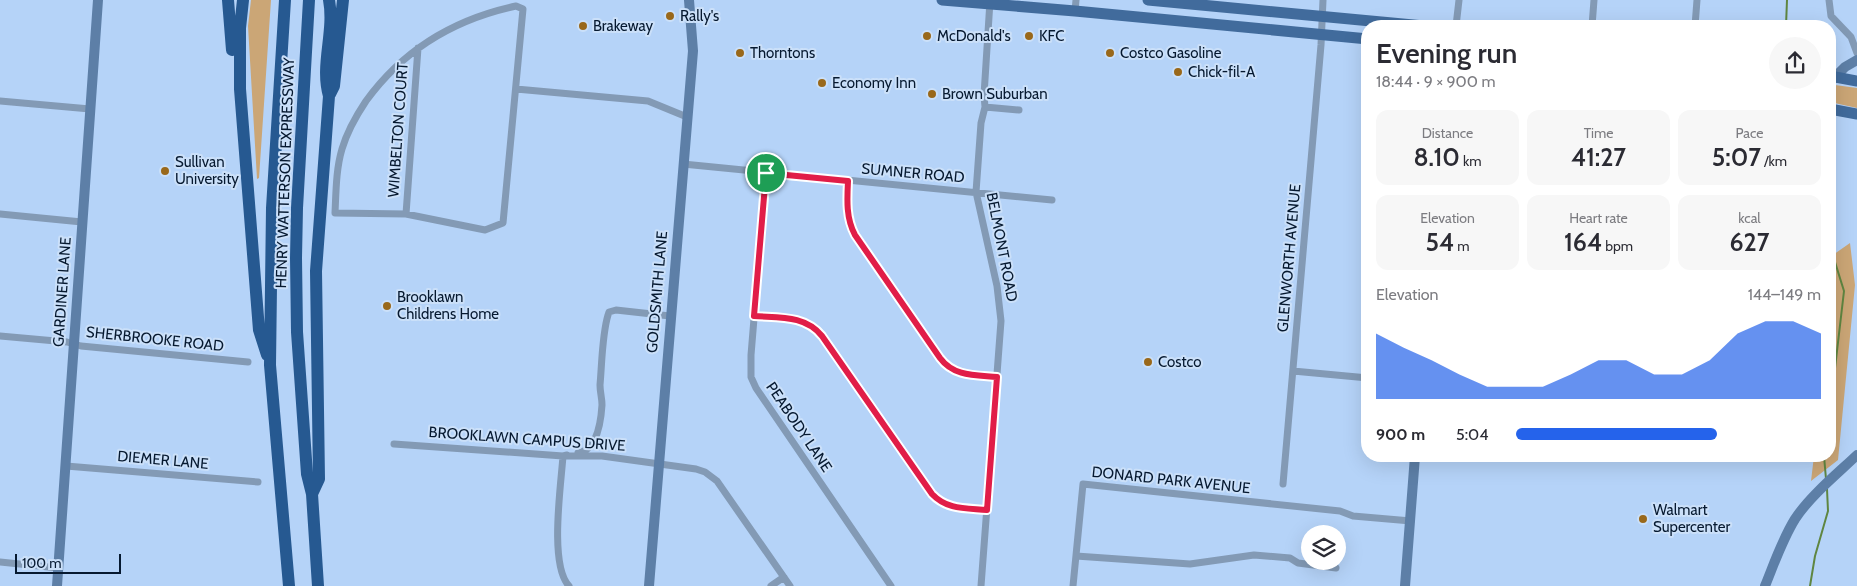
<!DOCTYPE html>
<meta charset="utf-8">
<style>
:root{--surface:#fff;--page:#f7f7f7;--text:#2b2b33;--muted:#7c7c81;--accent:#2563eb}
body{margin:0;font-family:Cabin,sans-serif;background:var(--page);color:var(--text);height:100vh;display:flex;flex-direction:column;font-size:19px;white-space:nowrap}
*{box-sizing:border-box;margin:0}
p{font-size:16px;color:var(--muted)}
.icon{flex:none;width:28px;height:28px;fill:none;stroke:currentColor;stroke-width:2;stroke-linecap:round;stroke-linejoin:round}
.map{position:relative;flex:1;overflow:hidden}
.side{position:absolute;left:1361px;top:20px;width:475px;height:442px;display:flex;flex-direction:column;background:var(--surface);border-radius:20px;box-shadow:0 5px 20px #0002}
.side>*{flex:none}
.tools{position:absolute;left:1301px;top:525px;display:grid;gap:10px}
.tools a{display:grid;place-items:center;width:45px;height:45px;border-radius:50%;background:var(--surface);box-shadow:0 5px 20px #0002;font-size:25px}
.scale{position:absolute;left:15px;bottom:12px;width:106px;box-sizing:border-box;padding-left:5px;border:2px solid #061930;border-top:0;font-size:14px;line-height:18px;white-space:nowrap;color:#061930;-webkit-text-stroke:4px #cbe0f9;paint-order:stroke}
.pin{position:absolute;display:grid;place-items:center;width:42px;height:42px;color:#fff;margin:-21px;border:2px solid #fff;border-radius:50%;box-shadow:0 1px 5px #0007}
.round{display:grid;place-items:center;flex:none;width:52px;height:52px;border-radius:26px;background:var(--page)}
.summary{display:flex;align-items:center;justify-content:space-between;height:85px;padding:0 15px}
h1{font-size:28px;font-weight:600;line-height:38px}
.stats{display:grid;grid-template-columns:repeat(3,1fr);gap:8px;height:85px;padding:5px 15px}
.stats div{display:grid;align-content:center;border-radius:12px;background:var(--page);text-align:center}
.stats b{font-size:25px;font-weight:600}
.stats small{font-size:14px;font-weight:400}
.stats p{font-size:14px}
.chart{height:140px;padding:10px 15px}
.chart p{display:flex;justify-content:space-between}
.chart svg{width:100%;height:90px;margin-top:5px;fill:var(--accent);opacity:.7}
ul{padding:0 15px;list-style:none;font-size:16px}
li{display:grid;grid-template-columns:80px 60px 1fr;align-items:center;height:38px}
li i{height:12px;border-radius:6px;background:var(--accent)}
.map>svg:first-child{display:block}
.green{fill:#cba676}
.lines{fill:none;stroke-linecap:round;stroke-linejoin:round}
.stream{stroke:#5f8641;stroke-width:2}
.street{stroke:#839ab5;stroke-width:7}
.secondary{stroke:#5d7fa7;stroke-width:10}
.primary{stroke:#416b9c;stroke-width:11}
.highway{stroke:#265991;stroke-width:12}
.route-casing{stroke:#fff;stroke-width:10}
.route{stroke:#e11d48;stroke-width:6}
.poi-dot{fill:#99681a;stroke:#cbe0f9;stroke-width:2}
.labels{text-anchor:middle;stroke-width:4;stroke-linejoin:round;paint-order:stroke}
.poi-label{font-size:15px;fill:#061930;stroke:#cbe0f9;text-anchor:start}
.street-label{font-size:15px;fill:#061930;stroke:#cbe0f9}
</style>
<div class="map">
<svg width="1857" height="586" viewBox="0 0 1857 586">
<rect width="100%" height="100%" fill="#b5d3f8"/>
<!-- green -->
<path class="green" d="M 251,0 L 271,0 L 259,178 L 257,179 L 248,26 Z
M 1835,85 L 1857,88 L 1857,108 L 1830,102 L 1830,89 Z
M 1850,243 L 1855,285 L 1838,460 L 1811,481 L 1814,456 L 1830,456 L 1830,308 L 1833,271 L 1830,257 Z"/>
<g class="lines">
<!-- stream -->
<path class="stream" d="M 1786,26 L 1787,0
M 1830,246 L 1844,291 L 1830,411
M 1824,456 L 1826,479
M 1810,586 L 1815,556 L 1828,511 L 1827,489"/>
<!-- street -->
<path class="street" d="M 1829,0 L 1831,16 L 1851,37 L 1857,53
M 516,6 L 523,9 L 503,223 L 485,230 L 406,214 L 335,213 C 336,192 336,169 342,149 C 347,132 356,116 366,101 C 403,50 455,19 516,6 Z
M 1075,11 L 1076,0
M 1456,26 L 1459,0
M 1592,26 L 1594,0
M 1695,26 L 1697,0
M 516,89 L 648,101 L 687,117
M 0,101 L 90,109
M 985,107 L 1019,110
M 683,164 L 1052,200
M 766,173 L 751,355 L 751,377 L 756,388 L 891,586
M 848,181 L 847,209 L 852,229 L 940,358 C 954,376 976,375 997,377
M 0,214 L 82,222
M 406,214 L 418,48
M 754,316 C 779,318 805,315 822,336 L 931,494 C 947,510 966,508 987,510
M 0,336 L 67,342 L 81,346 L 248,362
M 1293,371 L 1368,378
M 394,444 L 563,456 L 602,456 L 696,469 L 705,472 L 717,481 L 790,586
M 578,453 C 597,450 601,421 602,405 C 602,398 600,392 600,385 C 602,363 602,335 608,315 L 609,312 L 616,310 L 670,316
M 567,455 L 563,456 C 561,485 549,565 569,586
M 66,466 L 258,482
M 1283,484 L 1321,45 L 1323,0
M 1076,556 L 1190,564 L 1254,555 L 1290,558 L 1298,563 L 1336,568
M 0,562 L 58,568
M 771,586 L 784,577
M 981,586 L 1001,321 L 997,286 L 976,192 L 981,123 L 985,107 L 984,95 L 990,1
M 1073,586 L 1083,484 L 1340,511 L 1353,516 L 1411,521"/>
<!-- secondary -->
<path class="secondary" d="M 1831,81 L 1845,67 L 1857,60
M 57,586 L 98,0
M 649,586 L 693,51 L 689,0
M 1405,586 L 1415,456
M 1765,586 C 1774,564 1782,540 1795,519 C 1810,496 1837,474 1857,455"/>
<!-- primary -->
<path class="primary" d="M 942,0 L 1075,11 L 1368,39
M 1148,0 L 1424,26
M 1830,76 L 1857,81
M 1830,109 L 1857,114"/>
<!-- highway -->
<path class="highway" d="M 228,0 L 232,50
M 243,0 L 240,28 L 240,89 L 259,330 L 267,355
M 285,0 L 272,208 L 270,365 L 289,586
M 309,0 L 297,208 L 296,258 L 297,332 L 307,474 L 312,494 L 318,586
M 330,94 L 334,86 L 343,0
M 312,494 L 319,479 L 316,271 L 329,96 C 320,65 335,32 329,0"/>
</g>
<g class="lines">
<defs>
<path id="route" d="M 766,173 L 848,181 C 847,200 846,218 855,235 L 940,358 C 954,377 976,375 997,377 L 987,510 C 966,508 947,510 932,494 L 822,336 C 805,315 779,318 754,316 Z"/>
</defs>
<!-- route casing -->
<use href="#route" class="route-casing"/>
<!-- route -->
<use href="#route" class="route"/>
</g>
<!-- markers -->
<g class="poi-dot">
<circle cx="670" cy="16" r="5"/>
<circle cx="583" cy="26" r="5"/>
<circle cx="927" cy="36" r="5"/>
<circle cx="1029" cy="36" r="5"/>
<circle cx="740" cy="53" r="5"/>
<circle cx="1110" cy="53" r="5"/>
<circle cx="1178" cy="72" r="5"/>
<circle cx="822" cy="83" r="5"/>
<circle cx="932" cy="94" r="5"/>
<circle cx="165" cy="171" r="5"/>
<circle cx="387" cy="306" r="5"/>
<circle cx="1148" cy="362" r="5"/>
<circle cx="1643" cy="519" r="5"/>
</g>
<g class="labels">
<!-- poi labels -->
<g class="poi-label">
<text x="680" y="21">Rally's</text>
<text x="593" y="31">Brakeway</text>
<text x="937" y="41">McDonald's</text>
<text x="1039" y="41">KFC</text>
<text x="750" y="58">Thorntons</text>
<text x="1120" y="58">Costco Gasoline</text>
<text x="1188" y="77">Chick-fil-A</text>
<text x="832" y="88">Economy Inn</text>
<text x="942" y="99">Brown Suburban</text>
<text x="175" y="167">Sullivan<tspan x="175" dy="17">University</tspan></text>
<text x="397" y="302">Brooklawn<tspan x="397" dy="17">Childrens Home</tspan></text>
<text x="1158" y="367">Costco</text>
<text x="1653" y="515">Walmart<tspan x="1653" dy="17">Supercenter</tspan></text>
</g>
<!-- street labels -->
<g class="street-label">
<text transform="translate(398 130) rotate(-86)" y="5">WIMBELTON COURT</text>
<text transform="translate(285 173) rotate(-88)" y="5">HENRY WATTERSON EXPRESSWAY</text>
<text transform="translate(913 173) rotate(5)" y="5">SUMNER ROAD</text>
<text transform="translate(1002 247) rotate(79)" y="5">BELMONT ROAD</text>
<text transform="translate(1289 258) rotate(-85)" y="5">GLENWORTH AVENUE</text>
<text transform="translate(62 292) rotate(-86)" y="5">GARDINER LANE</text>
<text transform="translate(657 292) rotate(-85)" y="5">GOLDSMITH LANE</text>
<text transform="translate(155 339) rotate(6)" y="5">SHERBROOKE ROAD</text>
<text transform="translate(799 427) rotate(56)" y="5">PEABODY LANE</text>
<text transform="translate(527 439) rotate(4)" y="5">BROOKLAWN CAMPUS DRIVE</text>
<text transform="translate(163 460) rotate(5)" y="5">DIEMER LANE</text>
<text transform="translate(1171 480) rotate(6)" y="5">DONARD PARK AVENUE</text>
</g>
</g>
</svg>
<div class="tools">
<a><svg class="icon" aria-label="layers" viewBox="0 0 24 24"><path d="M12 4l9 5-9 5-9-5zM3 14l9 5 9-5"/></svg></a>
</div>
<div class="scale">100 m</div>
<div class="pin" style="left:766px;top:173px;background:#1e9e55"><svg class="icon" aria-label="arrive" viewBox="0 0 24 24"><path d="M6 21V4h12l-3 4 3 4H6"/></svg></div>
<section class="side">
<div class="summary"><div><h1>Evening run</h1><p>18:44 · 9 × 900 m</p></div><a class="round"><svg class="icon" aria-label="share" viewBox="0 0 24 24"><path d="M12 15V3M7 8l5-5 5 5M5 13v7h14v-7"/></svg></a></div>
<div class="stats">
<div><p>Distance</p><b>8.10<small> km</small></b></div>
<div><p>Time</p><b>41:27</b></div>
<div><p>Pace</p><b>5:07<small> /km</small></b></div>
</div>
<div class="stats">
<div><p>Elevation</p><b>54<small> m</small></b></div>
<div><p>Heart rate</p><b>164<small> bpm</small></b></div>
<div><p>kcal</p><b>627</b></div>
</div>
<div class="chart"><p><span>Elevation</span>144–149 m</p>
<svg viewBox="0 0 160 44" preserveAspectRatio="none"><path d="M0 44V12L10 19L20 25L30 32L40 38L50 38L60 38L70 32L80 25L90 25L100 32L110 32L120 25L130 12L140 6L150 6L160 12V44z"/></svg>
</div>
<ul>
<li><b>900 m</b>5:04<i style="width:66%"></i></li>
</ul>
</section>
</div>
